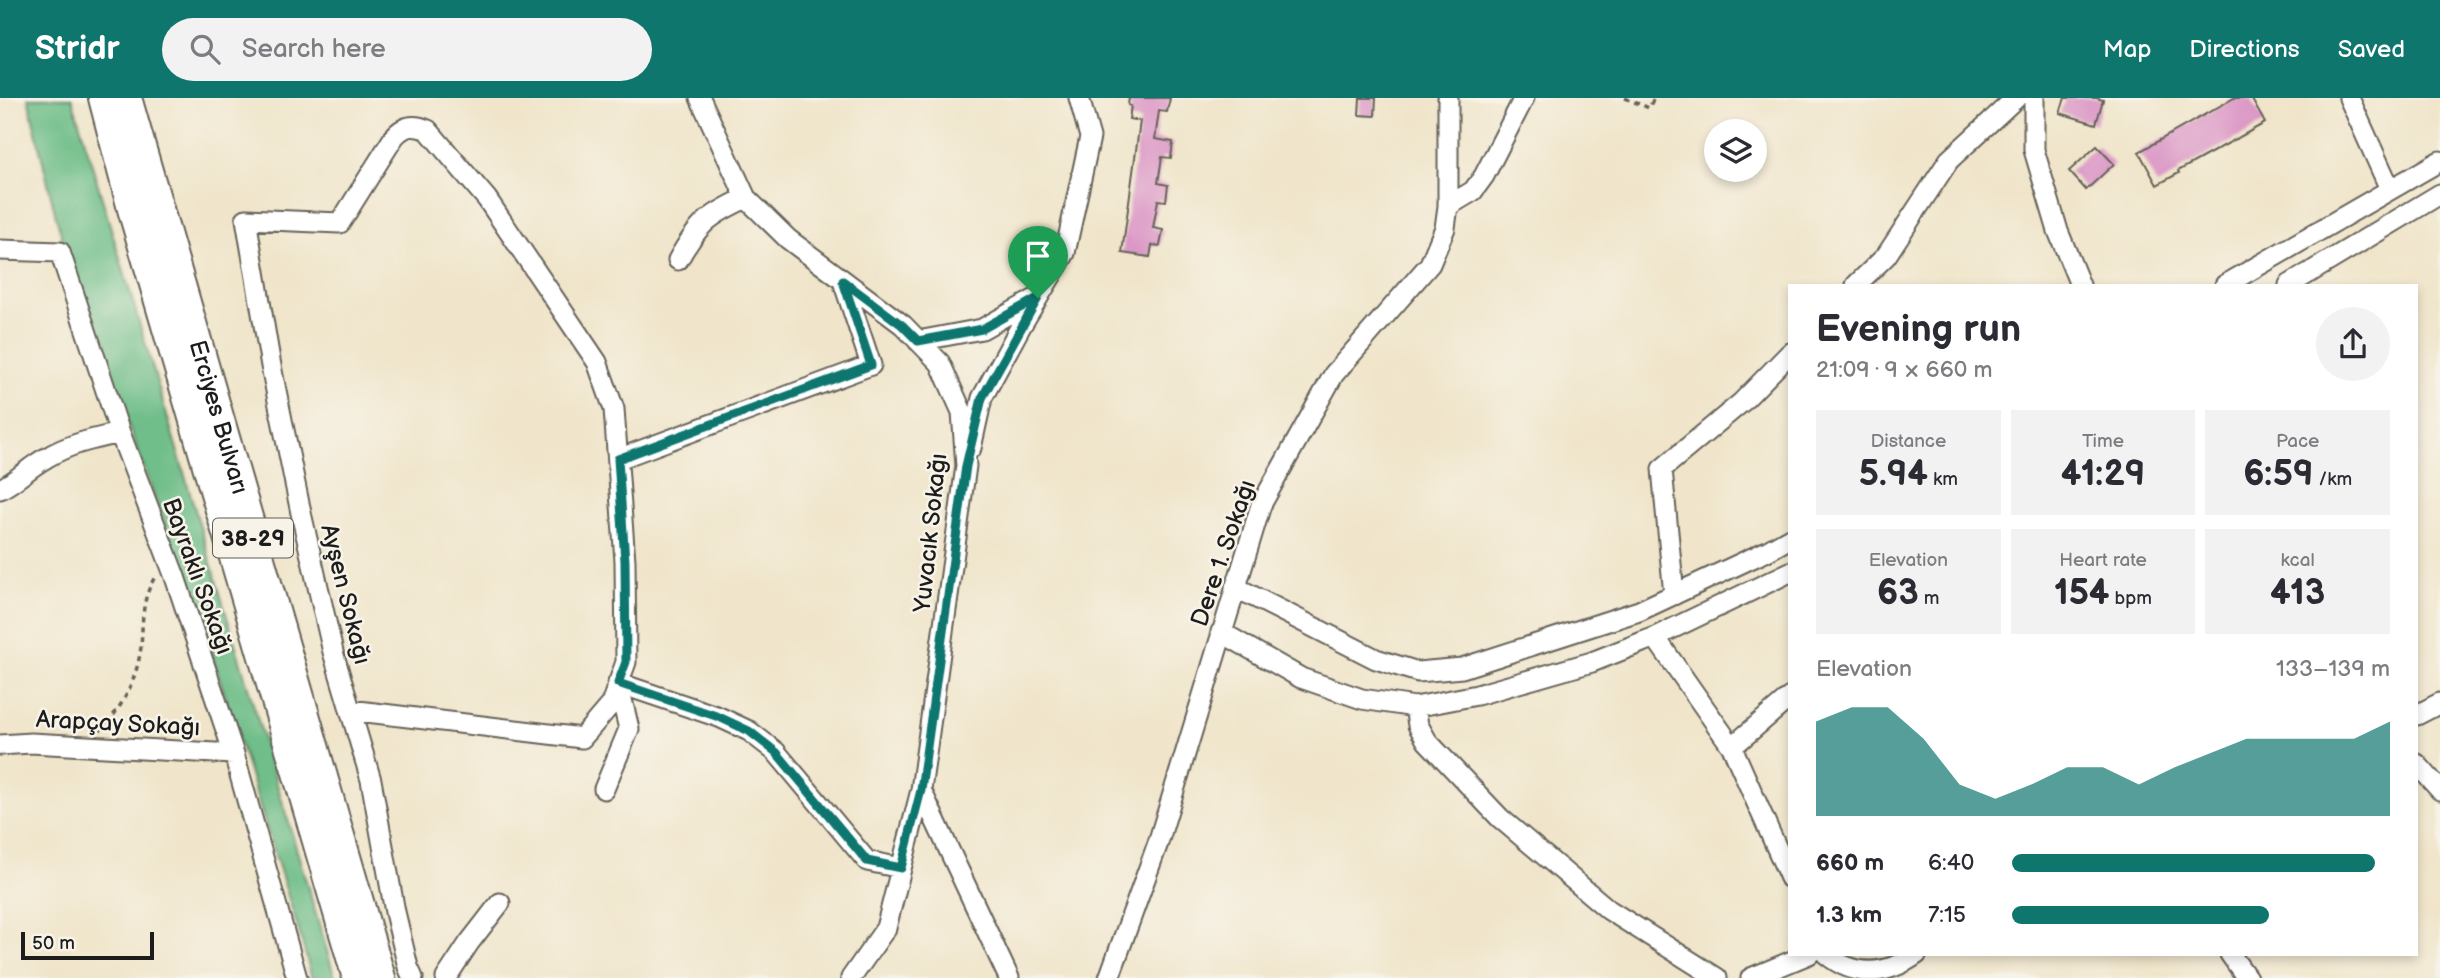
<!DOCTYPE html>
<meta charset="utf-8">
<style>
:root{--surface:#fff;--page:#f2f2f3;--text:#2b2b33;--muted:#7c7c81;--accent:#0f766e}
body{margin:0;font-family:"Balsamiq Sans",sans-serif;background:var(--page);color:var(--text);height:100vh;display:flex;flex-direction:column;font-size:26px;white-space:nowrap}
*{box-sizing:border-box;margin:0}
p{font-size:23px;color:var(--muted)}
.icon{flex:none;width:38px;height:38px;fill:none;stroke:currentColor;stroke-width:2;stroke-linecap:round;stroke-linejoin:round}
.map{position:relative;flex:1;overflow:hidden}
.side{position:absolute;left:1788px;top:186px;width:630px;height:672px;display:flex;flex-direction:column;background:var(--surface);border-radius:0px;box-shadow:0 4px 10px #0003}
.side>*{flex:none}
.fabs{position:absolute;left:1704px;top:21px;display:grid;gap:14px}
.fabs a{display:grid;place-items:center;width:63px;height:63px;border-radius:50%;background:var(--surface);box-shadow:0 4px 10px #0003;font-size:35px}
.scale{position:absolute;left:21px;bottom:18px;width:133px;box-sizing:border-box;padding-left:7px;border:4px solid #1c1c1c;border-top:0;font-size:19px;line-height:24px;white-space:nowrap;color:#1c1c1c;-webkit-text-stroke:5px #f7f3e8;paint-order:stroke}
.pin{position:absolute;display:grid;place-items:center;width:60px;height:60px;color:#fff;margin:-72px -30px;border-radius:50% 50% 50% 0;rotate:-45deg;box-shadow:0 0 7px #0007}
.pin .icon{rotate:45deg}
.round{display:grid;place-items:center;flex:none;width:74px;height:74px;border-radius:37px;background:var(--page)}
.summary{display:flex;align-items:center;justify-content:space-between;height:119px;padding:0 28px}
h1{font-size:38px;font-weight:700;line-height:52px}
.figures{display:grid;grid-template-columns:repeat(3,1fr);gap:10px;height:119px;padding:7px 28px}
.figures div{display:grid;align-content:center;border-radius:0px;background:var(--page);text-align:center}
.figures b{font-size:35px;font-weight:700}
.figures small{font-size:19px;font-weight:400}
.figures p{font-size:19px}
.chart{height:196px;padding:14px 28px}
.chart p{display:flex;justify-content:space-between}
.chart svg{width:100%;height:126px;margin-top:7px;fill:var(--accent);opacity:.7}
ul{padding:0 28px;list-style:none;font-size:23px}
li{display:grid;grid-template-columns:112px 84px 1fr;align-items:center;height:52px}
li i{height:18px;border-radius:9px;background:var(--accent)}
header{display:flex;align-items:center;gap:42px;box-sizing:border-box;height:98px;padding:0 35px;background:var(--accent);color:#fff}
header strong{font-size:33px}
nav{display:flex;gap:38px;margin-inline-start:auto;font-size:24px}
.search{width:490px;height:63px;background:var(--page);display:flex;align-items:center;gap:18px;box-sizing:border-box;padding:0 24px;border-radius:38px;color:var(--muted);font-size:26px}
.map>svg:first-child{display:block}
.forest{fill:#6fbe89;stroke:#466d52;stroke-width:2}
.building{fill:#db97c6}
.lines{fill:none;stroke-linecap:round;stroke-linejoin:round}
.minor-casing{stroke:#666259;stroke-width:23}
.highway-casing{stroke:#666259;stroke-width:32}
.path{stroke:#666259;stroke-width:3.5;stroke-dasharray:5 5;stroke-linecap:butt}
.minor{stroke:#fff;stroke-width:19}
.highway{stroke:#fff;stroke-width:28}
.route-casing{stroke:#fff;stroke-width:14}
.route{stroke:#0f766e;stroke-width:9}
.labels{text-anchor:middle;stroke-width:5;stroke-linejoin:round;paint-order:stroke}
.shield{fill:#f7f3e8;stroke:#5e5c59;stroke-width:2}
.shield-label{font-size:23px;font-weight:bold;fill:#1c1c1c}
.street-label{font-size:24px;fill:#1c1c1c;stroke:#f7f3e8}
</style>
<header>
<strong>Stridr</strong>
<div class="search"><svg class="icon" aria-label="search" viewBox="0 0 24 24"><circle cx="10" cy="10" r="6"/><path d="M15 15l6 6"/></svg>Search here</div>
<nav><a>Map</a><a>Directions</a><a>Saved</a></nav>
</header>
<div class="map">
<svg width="2440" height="880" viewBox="0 0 2440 880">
<rect width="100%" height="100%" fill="#f7f3e8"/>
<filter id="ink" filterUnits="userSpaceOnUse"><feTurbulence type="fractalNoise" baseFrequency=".0143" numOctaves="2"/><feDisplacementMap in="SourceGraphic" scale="14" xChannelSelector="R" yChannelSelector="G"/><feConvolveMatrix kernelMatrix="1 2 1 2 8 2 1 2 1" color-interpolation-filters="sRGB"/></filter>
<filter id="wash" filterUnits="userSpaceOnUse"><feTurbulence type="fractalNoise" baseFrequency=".00686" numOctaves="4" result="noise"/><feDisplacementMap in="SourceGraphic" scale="28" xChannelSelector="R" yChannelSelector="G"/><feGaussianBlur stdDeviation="1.57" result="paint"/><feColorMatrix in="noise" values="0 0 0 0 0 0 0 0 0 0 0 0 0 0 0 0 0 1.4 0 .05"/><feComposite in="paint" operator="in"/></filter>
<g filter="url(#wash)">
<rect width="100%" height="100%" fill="#f0e5ca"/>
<!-- forest -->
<path class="forest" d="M 28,0 L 72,0 L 335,880 L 312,880 L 298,830 L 211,553 L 71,170 L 55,115 Z"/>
<g id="blocks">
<!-- building -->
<path class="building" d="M 1129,0 L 1170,0 L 1167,14 L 1159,13 L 1155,41 L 1173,44 L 1171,60 L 1162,59 L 1158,85 L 1168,87 L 1166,103 L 1158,102 L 1153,130 L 1163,132 L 1160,148 L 1152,147 L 1150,159 L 1122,155 L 1140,23 L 1129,21 L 1131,8 L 1128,7 Z
M 1360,0 L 1376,0 L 1375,18 L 1359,17 Z
M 2065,0 L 2096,0 L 2103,2 L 2096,26 L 2060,15 Z
M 2234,0 L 2251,0 L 2265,25 L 2178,73 L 2179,75 L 2157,87 L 2139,54 Z
M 2097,48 L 2114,66 L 2086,92 L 2069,73 Z"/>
</g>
</g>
<g filter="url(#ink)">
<use href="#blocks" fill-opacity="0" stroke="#666259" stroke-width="2"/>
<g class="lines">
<defs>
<path id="minor" d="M 700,0 L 746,100 L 788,141 L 903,227 L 940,265 L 962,314 L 966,368 L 921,692 L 886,830 L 851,880
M 2034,0 L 2034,52 L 2058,133 L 2080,187
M 2349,0 L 2390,91
M 1448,108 L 1473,93 L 1484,78 L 1524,0
M 0,152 L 60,154 L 120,335 L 175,479 L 234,656 L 297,880
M 678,162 C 698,126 709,117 746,100
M 1856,187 L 1886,158 L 1949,62 L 2016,0
M 2225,187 L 2440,63
M 2289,187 L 2440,96
M 918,243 L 982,231 L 1035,201
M 971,350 L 982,300 L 1022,226 L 1065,155 L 1090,39 L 1079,0
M 618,361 L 871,267 L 843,183
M 0,391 C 17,383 29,369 46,360 C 69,346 93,341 120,335
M 1235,489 L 1376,561 L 1418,574 L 1462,570 L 1639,513 L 1767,453 L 1790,440
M 1674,497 L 1662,371 L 1742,304 L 1790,255
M 1221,534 L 1301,580 L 1362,601 L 1415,609 L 1477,597 L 1592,564 L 1655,539 L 1790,474
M 1655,539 L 1732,649 L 1790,780
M 618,585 L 719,619 L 749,633 L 776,654 L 867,763 L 901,770
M 1415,609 L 1418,627 L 1427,643 L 1500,720 L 1609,812 L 1717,880
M 350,612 L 582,640 L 611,606 L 626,564 L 625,463 L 614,311 L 597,264 L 487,101 L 428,32 C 414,26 404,27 394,39 L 340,125 L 246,121 L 271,268 L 301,415 L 333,554 L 371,682 L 395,814 L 408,869 L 413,880
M 2417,617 L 2440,605
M 0,647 L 31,645 L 234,656
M 1732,649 L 1790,599
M 2417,666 L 2440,692
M 604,691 L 629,631 L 618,585
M 921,692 L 1009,880
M 1826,856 C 1855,880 1886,878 1917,856
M 2230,856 L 2247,880
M 446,880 L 469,845 L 500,805
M 1109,880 L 1158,745 L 1261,407 L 1334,276 L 1430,166 L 1445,130 L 1448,108 L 1448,0
M 1751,880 L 1809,856"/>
<g id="highway">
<path d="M 103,0 L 132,111 L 357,880"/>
<path id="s1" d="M 127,0 L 381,880"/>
</g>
</defs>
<!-- minor casing -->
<use href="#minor" class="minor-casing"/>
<!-- highway casing -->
<use href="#highway" class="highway-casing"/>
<!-- path -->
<path class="path" d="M 1625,0 L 1649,10 L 1654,0
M 100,632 C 123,610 137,581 141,549 C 143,523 141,502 155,479"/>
<!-- minor -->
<use href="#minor" class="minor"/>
<!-- highway -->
<use href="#highway" class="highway"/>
</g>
</g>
<g class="lines" filter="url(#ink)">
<defs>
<path id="route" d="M 843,183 L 902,227 L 918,243 L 982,231 L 1038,200 L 982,300 L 966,368 L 921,692 L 901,770 L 867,763 L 776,654 L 749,633 L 719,619 L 618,585 L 626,564 L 625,463 L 618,361 L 871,267 Z"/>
</defs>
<!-- route casing -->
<use href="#route" class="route-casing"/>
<!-- route -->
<use href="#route" class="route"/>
</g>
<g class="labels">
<!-- shield labels -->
<rect class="shield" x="213" y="420.5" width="80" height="39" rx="5"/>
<g class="shield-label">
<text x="253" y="448">38-29</text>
</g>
<!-- street labels -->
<g class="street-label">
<text dy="8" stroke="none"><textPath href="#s1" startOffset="332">Erciyes Bulvarı</textPath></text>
<text transform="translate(930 435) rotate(-84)" y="8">Yuvacık Sokağı</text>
<text transform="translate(1223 455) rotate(-71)" y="8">Dere 1. Sokağı</text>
<text transform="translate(198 478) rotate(70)" y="8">Bayraklı Sokağı</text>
<text transform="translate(346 496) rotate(76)" y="8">Ayşen Sokağı</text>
<text transform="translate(118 625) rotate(3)" y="8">Arapçay Sokağı</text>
</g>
</g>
</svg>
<div class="fabs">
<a><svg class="icon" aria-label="layers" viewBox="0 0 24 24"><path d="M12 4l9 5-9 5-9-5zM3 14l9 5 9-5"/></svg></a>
</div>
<div class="scale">50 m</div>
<div class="pin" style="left:1038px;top:200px;background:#1e9e55"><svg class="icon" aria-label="arrive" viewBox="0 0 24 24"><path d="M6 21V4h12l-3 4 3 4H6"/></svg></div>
<section class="side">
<div class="summary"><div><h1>Evening run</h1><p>21:09 · 9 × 660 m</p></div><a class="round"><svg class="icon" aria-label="share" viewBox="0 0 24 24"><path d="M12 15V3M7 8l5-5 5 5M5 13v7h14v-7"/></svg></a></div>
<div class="figures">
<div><p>Distance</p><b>5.94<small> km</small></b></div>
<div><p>Time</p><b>41:29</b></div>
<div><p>Pace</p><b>6:59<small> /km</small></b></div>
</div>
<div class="figures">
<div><p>Elevation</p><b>63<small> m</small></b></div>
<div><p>Heart rate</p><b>154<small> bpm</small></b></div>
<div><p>kcal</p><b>413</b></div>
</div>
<div class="chart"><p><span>Elevation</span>133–139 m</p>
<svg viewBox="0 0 160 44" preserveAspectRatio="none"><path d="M0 44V11L10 6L20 6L30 17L40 33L50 38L60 33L70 27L80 27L90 33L100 27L110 22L120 17L130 17L140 17L150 17L160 11V44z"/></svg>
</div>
<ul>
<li><b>660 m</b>6:40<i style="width:96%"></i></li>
<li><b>1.3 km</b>7:15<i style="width:68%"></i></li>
</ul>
</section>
</div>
